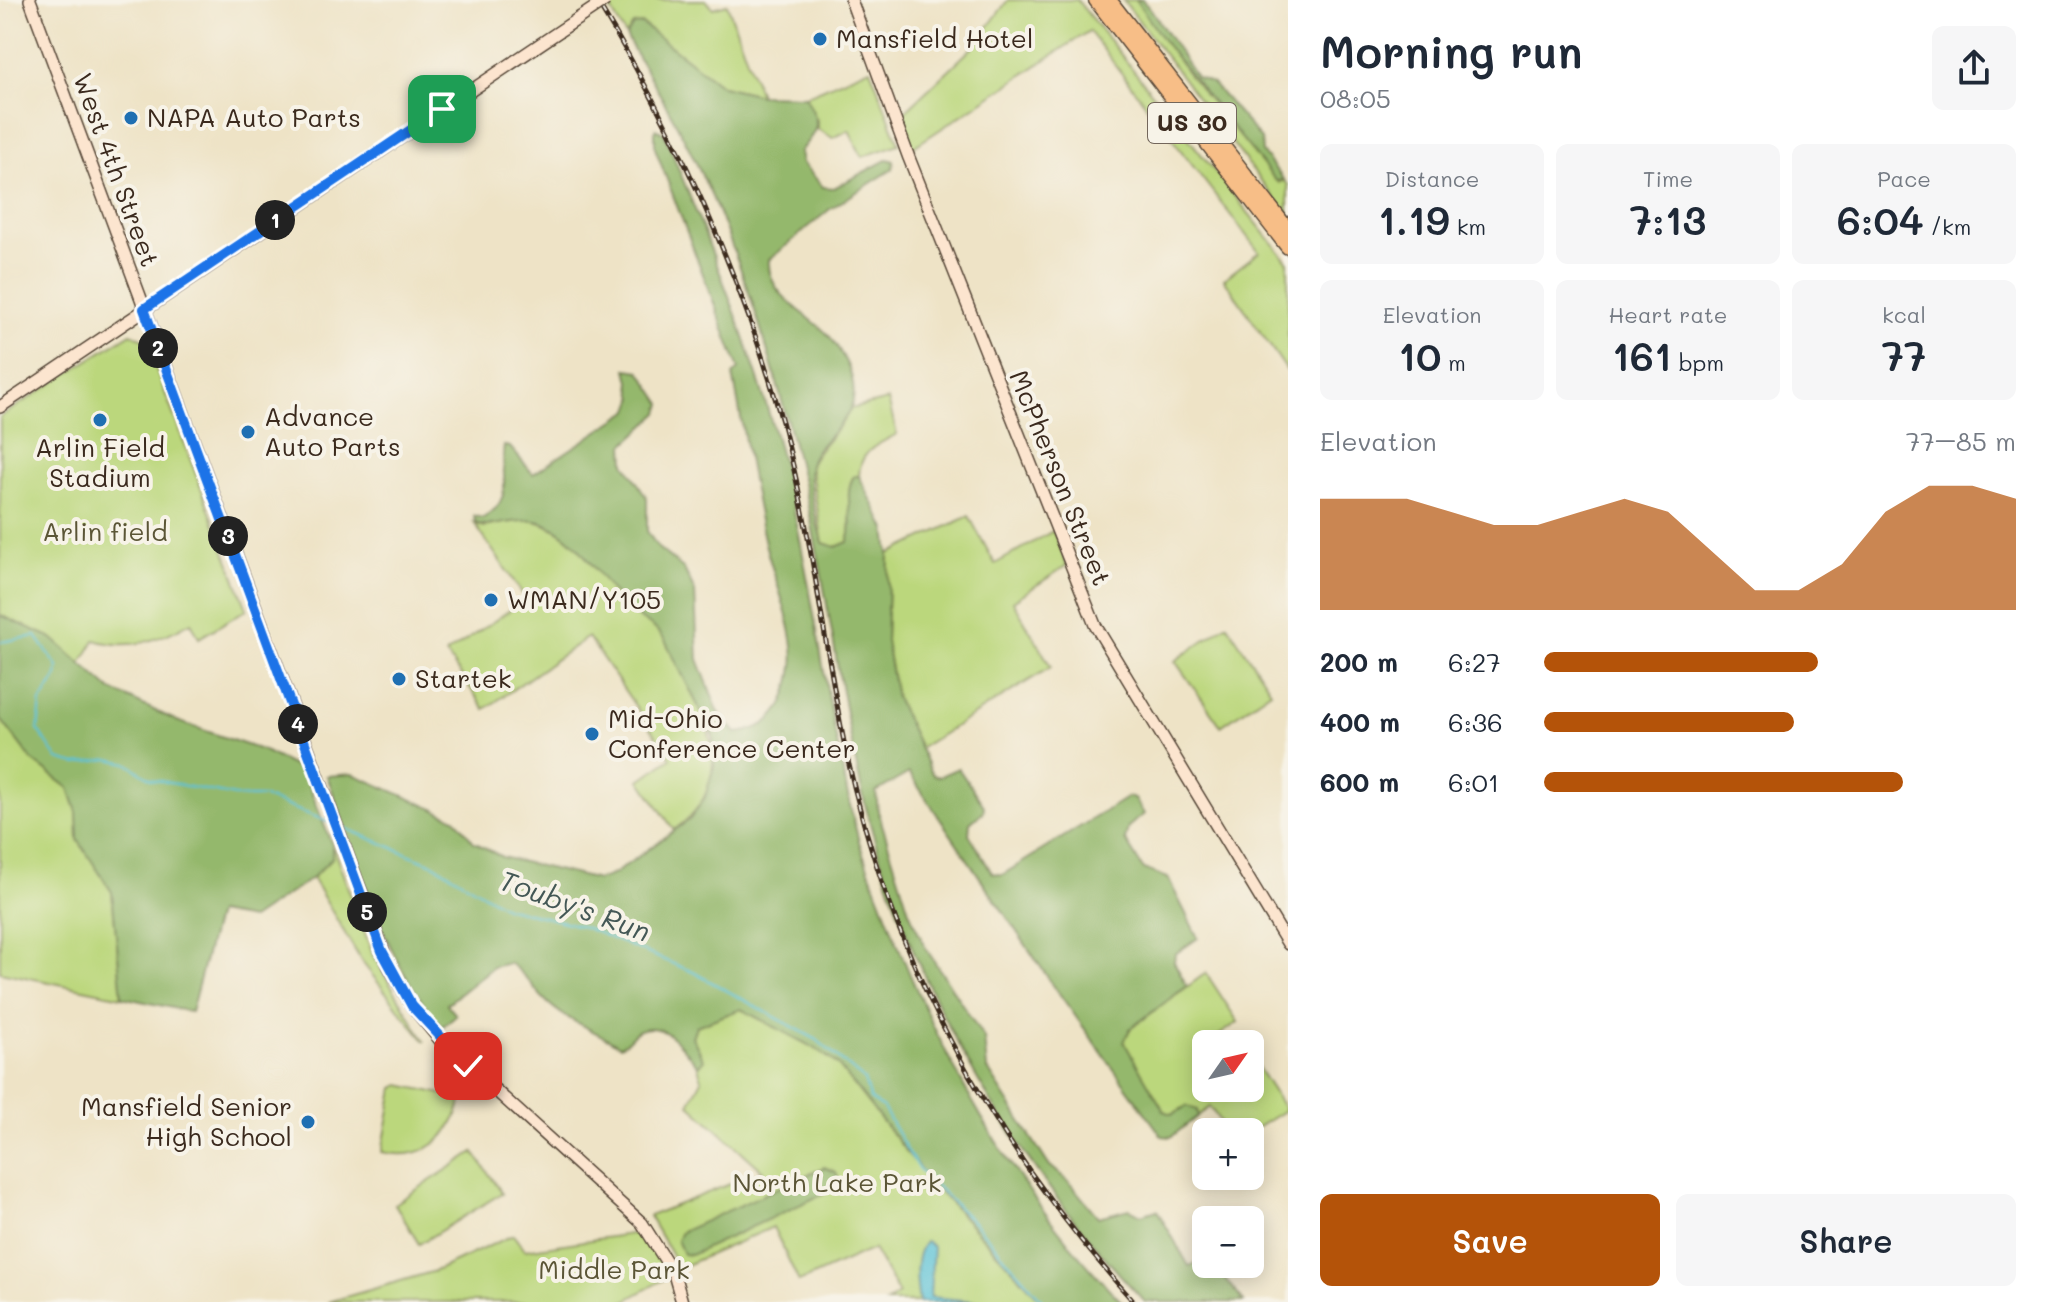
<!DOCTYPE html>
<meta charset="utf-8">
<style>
:root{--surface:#fff;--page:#f6f6f7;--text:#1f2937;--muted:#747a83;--accent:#b45309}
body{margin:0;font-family:Mali,sans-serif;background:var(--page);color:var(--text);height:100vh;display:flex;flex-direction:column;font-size:30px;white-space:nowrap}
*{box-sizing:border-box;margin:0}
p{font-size:26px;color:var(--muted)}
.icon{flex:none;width:44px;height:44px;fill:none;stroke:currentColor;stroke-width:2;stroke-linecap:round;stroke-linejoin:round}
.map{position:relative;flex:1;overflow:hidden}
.details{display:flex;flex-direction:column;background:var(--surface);width:760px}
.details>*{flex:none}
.needle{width:52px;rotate:56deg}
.controls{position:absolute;left:1192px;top:1030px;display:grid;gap:16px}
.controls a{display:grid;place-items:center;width:72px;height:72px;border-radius:12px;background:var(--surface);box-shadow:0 4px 20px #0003;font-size:40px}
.pin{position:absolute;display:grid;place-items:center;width:68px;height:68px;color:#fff;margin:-34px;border-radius:16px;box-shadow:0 4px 12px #0006}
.km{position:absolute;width:40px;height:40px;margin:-20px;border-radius:50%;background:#222;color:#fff;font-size:22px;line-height:40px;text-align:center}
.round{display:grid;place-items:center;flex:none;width:84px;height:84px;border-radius:12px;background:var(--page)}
.overview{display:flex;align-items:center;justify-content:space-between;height:136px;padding:0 32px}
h1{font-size:44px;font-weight:600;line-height:60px}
.metrics{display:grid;grid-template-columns:repeat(3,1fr);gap:12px;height:136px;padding:8px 32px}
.metrics div{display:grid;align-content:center;border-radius:12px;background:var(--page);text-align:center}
.metrics b{font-size:40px;font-weight:600}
.metrics small{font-size:22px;font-weight:400}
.metrics p{font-size:22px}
.chart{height:224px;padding:16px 32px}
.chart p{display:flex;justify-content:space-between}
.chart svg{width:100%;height:144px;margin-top:8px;fill:var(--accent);opacity:.7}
.cta{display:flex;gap:16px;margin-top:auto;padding:16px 32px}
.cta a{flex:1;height:92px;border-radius:12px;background:var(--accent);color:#fff;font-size:32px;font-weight:600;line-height:92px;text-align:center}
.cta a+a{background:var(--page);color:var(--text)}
ul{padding:0 32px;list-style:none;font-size:26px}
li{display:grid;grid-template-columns:128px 96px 1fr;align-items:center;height:60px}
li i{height:20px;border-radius:10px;background:var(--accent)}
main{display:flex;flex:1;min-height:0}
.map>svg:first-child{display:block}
.green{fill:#bbd77c;stroke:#7b804d;stroke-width:2}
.forest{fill:#94b86c;stroke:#687145;stroke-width:2}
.water{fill:#5ac2d7;stroke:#4a767a;stroke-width:2}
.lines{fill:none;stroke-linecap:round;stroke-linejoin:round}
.stream{stroke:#5ac2d7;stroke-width:2}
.secondary-casing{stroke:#564637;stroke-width:14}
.highway-casing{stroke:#564637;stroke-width:17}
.secondary{stroke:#fce5cf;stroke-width:11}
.highway{stroke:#f7be87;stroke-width:14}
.rail-casing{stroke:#3b2a1e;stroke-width:5}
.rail{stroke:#f7f3e8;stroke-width:2;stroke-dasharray:6;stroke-linecap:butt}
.secondary-bridge-casing{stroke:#564637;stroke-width:14;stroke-linecap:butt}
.secondary-bridge{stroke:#fce5cf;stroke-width:11}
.route-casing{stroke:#fff;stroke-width:16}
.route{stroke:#1a73e8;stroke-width:10}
.poi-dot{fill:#1f6fb2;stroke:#f7f3e8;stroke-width:3}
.labels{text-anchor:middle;stroke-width:8;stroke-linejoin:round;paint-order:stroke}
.shield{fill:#f7f3e8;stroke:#73665b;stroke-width:2}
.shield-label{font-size:24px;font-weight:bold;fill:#3b2a1e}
.poi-label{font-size:26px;fill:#3b2a1e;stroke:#f7f3e8;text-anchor:start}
.street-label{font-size:26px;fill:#3b2a1e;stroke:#f7f3e8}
.park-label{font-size:26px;fill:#5b5536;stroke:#f7f3e8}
.water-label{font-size:28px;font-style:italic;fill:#445856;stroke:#f7f3e8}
</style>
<main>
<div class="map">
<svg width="1288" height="1302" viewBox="0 0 1288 1302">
<rect width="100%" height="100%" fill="#f7f3e8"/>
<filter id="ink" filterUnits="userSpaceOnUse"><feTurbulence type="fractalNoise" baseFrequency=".0125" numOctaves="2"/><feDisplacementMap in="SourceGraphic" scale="16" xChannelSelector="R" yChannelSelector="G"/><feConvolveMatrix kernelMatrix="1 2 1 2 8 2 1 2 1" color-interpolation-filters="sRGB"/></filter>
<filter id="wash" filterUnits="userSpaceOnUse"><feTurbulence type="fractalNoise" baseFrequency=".006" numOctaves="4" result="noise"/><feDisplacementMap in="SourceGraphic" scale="32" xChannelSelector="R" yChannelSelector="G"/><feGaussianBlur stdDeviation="1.8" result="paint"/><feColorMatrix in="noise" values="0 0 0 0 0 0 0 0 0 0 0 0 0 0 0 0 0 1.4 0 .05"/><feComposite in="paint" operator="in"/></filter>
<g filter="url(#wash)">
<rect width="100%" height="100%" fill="#eee3c6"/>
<!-- green -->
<path class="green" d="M 623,0 L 706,0 L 713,8 L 727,4 L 760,95 L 722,86 L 642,24 L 633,25 L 626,36 L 610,8 Z
M 1008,0 L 1077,0 L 1288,262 L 1288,372 L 1224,279 L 1259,252 L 1089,31 L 912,148 L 900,116 L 973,47 Z
M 1123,0 L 1136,0 L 1191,78 L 1279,183 L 1284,180 L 1288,185 L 1288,216 Z
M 870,68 L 899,144 L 862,157 L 849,130 L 833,138 L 817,129 L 817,120 L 805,96 Z
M 131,333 L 145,340 L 247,609 L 199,638 L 191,622 C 160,640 131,651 95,640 L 81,664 L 52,638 L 0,615 L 0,417 Z
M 888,400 L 897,434 C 876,446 860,450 859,476 L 854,476 C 842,494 856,521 848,542 L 836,547 L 823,543 L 810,465 C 820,444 840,431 850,409 Z
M 969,516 L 995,564 L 1053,531 L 1067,565 L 1013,601 L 1051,667 L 920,748 L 896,698 L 886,641 L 889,554 Z
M 528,519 C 584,533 589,568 625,606 C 635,617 650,620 659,630 C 669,642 675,659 683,673 C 712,728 736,786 674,830 L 640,780 L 671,758 L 588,637 L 485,709 L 446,654 L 526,599 L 474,523 L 484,527 Z
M 1227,624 L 1271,691 L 1221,726 L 1175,661 Z
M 0,718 L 32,760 L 69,788 L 77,812 L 79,840 L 112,892 L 122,997 L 0,972 Z
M 332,845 L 373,955 L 425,1042 L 362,962 L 312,878 L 332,858 Z
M 1206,973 L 1238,1022 L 1197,1051 L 1206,1066 L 1206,1088 L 1250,1088 L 1250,1066 L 1255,1063 L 1285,1110 L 1250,1132 L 1227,1132 L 1210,1107 L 1198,1116 L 1197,1110 L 1172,1114 L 1164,1111 L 1123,1042 L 1130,1029 Z
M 741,1009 L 818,1050 L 838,1065 L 928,1179 L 1043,1302 L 887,1302 L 899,1294 L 873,1249 L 799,1282 L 773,1227 L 679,1268 L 649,1216 L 763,1171 L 689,1104 L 702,1080 L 698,1066 L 704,1060 L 692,1037 L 696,1026 Z
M 400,1085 L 462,1098 C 454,1138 423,1162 382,1152 L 394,1088 Z
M 474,1152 L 502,1193 L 419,1244 L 395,1204 Z
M 643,1232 L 670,1276 L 623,1302 L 328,1302 L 435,1271 L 513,1235 L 525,1250 Z"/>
<!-- forest -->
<path class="forest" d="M 1136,0 L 1142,0 L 1150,8 L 1196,77 L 1212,83 L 1261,139 L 1262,152 L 1284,180 L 1276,181 L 1167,46 Z
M 642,24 L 722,86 L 760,95 L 805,96 C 820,125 821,125 800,151 L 802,163 L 823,187 L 834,188 L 888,159 L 894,161 L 893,169 L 830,209 L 769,260 C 766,297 811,314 831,338 C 838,347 848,364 851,375 C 866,423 815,436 810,465 C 807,481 817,528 823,543 L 836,547 L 848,542 C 856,520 842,494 854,476 L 859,476 L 886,529 L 889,554 L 886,641 L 896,698 L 932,774 L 938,777 L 958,768 L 984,806 L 983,812 L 970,823 L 969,834 L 992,873 L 1002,875 L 1128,797 L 1135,799 L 1144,814 L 1128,827 L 1125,840 L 1143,869 L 1168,878 L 1198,938 L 1175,954 L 1174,962 L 1187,986 L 1130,1029 L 1124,1042 L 1164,1111 L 1172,1114 L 1187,1106 L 1197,1110 L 1198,1116 L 1171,1137 L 1162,1136 L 1053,985 L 909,773 L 876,792 L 878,811 L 909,911 L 925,947 L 984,1038 L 987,1068 L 1048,1164 L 1069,1182 L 1098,1217 L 1130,1209 L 1141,1215 L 1157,1210 L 1189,1266 L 1202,1261 L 1213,1264 L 1244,1302 L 1145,1302 C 1018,1167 918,1004 870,823 C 840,709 829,590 801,475 C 772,356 736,235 678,127 C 662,96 643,67 626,36 L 633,25 Z
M 655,129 L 664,133 C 710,246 757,358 786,476 C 815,594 827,716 857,834 C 863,858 874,882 883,906 C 935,1049 1014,1194 1122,1302 L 1043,1302 L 928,1179 L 838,1065 L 818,1050 L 741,1009 L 696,1026 L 692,1037 L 704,1060 L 698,1066 C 683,1049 666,1020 640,1030 C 632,1033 628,1043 620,1046 C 595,1030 565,1021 544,999 C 532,987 525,973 509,963 L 493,967 L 447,1004 L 456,1015 L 442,1027 C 381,958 359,861 327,776 L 353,774 L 455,818 L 474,842 L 502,857 L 598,880 L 614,874 L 690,819 L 705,797 L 714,766 L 713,736 L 665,640 C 655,625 641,621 628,609 C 596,579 584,538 541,522 C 523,516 484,531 475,522 L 474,516 L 483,518 C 517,499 499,472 504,446 L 510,447 L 533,474 L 630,410 L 634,399 L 627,369 L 640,371 L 662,404 L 659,413 L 624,445 L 625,463 L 647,498 L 647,531 L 658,548 L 684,569 L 695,592 L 698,659 L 718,711 L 736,733 C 774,730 788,703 793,667 C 798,633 773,577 765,543 C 752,487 744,431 733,375 L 739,369 L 655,148 Z
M 0,615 L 52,638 L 111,690 L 177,721 L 264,751 L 303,771 L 332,845 L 332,858 L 312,878 L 251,919 L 217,913 L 191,1012 L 122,997 L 112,892 L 78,840 L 77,812 L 69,788 L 32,760 L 0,718 Z
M 824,1167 L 836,1172 L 840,1182 L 836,1188 L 691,1255 L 683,1254 L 677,1240 L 681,1232 Z"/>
<!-- water -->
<path class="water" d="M 926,1241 L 933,1247 L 930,1297 L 986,1302 L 919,1302 C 916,1284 913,1254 926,1241 Z"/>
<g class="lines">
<!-- stream -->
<path class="stream" d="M 0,642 L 36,636 L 58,667 L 57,676 L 41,702 L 38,730 L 58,759 L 76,764 L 109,759 L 127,763 L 151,779 L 240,797 L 263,797 L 329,822
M 342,827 L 435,865 L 505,907 L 584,927 L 693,972 L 817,1040 L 864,1080 L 870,1099 L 883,1108 L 917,1167 L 979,1228 L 1044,1302"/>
</g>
</g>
<g filter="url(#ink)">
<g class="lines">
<defs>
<path id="secondary" d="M 30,0 L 389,966 L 412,1006 L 440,1040 L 642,1223 L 674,1274 L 682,1302
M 851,0 L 909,158 L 1095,625 L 1288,944
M 0,407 L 579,18"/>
<path id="highway" d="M 1096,0 L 1288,247
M 1109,0 L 1288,230"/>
</defs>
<!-- secondary casing -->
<use href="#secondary" class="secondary-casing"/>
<!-- highway casing -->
<use href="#highway" class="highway-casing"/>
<!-- secondary -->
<use href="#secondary" class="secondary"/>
<!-- highway -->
<use href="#highway" class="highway"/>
<defs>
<path id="rail" d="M 596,0 C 678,134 741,274 783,425 C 811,530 823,636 844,742 C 887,954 990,1143 1134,1302"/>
</defs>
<!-- rail casing -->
<use href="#rail" class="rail-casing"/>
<!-- rail -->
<use href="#rail" class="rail"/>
<defs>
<path id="secondary-bridge" d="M 579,18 L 606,0"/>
</defs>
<!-- secondary-bridge casing -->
<use href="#secondary-bridge" class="secondary-bridge-casing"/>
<!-- secondary-bridge -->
<use href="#secondary-bridge" class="secondary-bridge"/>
</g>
</g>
<g class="lines" filter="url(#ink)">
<defs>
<path id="route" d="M 442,109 L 144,309 L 382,951 L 412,1006 L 468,1066"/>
</defs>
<!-- route casing -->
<use href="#route" class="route-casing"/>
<!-- route -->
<use href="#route" class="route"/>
</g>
<!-- markers -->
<g class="poi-dot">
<circle cx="820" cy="39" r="8"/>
<circle cx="131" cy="118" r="8"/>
<circle cx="100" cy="420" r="8"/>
<circle cx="248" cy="432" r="8"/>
<circle cx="491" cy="600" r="8"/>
<circle cx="399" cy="679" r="8"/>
<circle cx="592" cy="734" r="8"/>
<circle cx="308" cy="1122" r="8"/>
</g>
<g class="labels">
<!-- shield labels -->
<rect class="shield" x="1148" y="103" width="88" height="40" rx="6"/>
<g class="shield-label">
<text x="1192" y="131">US 30</text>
</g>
<!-- poi labels -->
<g class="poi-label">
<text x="836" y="48">Mansfield Hotel</text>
<text x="147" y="127">NAPA Auto Parts</text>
<text x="264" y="426">Advance<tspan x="264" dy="30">Auto Parts</tspan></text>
<text x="100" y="457" text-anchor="middle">Arlin Field<tspan x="100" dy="30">Stadium</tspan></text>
<text x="507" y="609">WMAN/Y105</text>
<text x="415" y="688">Startek</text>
<text x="608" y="728">Mid-Ohio<tspan x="608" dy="30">Conference Center</tspan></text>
<text x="292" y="1116" text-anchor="end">Mansfield Senior<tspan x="292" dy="30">High School</tspan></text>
</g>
<!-- street labels -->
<g class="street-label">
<text transform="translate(116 170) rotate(70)" y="9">West 4th Street</text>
<text transform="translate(1060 478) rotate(68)" y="9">McPherson Street</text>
</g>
<!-- park labels -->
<g class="park-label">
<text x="105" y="541">Arlin field</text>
<text x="837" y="1192">North Lake Park</text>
<text x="614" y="1279">Middle Park</text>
</g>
<!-- water labels -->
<g class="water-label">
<text transform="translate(575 906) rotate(20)" y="10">Touby's Run</text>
</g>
</g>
</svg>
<div class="controls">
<a><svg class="needle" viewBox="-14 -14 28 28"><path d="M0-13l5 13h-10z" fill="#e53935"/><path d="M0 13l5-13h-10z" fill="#747a83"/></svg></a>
<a>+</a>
<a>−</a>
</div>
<div class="pin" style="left:442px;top:109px;background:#1e9e55"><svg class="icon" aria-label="arrive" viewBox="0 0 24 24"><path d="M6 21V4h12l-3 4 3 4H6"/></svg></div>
<div class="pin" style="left:468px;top:1066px;background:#d93025"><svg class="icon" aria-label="check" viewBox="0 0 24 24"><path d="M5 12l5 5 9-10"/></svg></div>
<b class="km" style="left:275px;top:220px">1</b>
<b class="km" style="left:158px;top:348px">2</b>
<b class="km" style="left:228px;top:536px">3</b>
<b class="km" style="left:298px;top:724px">4</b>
<b class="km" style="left:367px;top:912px">5</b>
</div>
<section class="details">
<div class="overview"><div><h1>Morning run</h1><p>08:05</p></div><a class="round"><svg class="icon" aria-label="share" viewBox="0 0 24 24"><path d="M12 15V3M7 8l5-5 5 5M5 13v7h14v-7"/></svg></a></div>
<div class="metrics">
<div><p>Distance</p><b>1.19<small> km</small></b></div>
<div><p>Time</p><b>7:13</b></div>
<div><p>Pace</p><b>6:04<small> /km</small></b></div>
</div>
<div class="metrics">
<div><p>Elevation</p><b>10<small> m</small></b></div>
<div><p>Heart rate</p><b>161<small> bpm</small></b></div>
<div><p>kcal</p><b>77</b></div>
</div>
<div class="chart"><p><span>Elevation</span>77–85 m</p>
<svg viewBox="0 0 160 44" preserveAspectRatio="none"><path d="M0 44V10L10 10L20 10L30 14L40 18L50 18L60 14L70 10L80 14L90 26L100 38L110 38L120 30L130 14L140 6L150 6L160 10V44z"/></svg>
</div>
<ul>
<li><b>200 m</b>6:27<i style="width:58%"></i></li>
<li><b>400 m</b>6:36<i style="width:53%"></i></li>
<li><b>600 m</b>6:01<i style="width:76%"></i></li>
</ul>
<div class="cta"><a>Save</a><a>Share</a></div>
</section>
</main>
